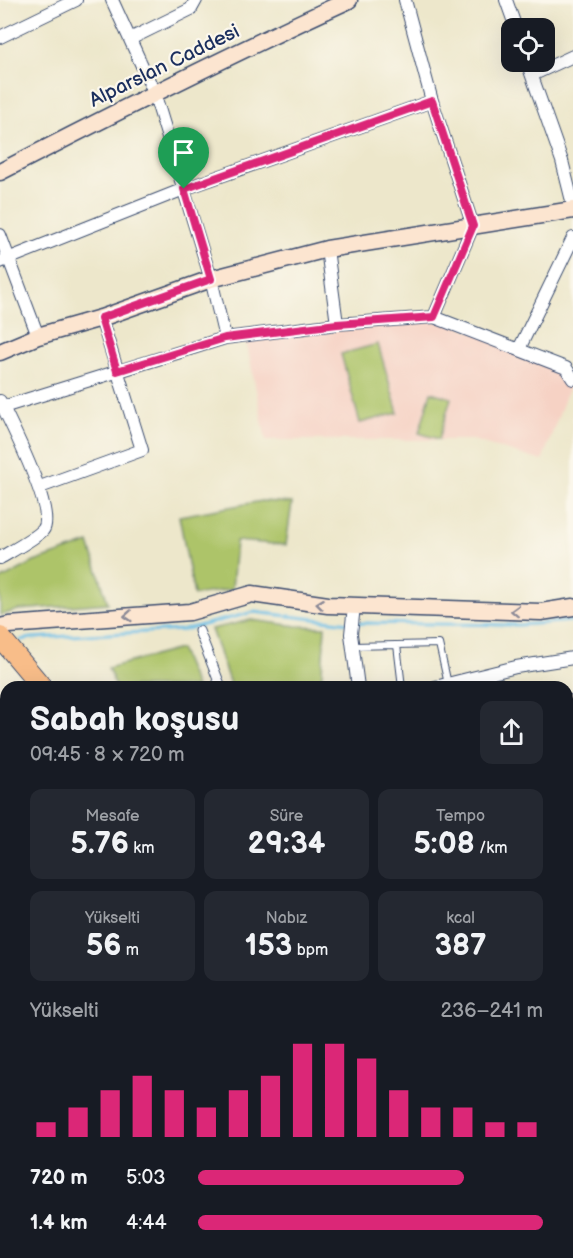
<!DOCTYPE html>
<html lang="tr">
<meta charset="utf-8">
<style>
:root{--surface:#171b24;--page:#242831;--text:#f1f3f6;--muted:#9ea1a6;--accent:#db2777}
body{margin:0;font-family:"Balsamiq Sans",sans-serif;background:var(--page);color:var(--text);height:100vh;display:flex;flex-direction:column;font-size:22px;white-space:nowrap}
*{box-sizing:border-box;margin:0}
p{font-size:20px;color:var(--muted)}
.icon{flex:none;width:33px;height:33px;fill:none;stroke:currentColor;stroke-width:2;stroke-linecap:round;stroke-linejoin:round}
.map{position:relative;flex:1;overflow:hidden}
.drawer{position:absolute;left:0px;top:681px;width:573px;height:578px;display:flex;flex-direction:column;background:var(--surface);border-radius:18px 18px 0 0;box-shadow:0 6px 24px #0002}
.drawer>*{flex:none}
.tools{position:absolute;left:501px;top:18px;display:grid;gap:12px}
.tools a{display:grid;place-items:center;width:54px;height:54px;border-radius:12px;background:var(--surface);box-shadow:0 6px 24px #0002;font-size:30px}
.pin{position:absolute;display:grid;place-items:center;width:51px;height:51px;color:#fff;margin:-62px -26px;border-radius:50% 50% 50% 0;rotate:-45deg;box-shadow:0 0 6px #0007}
.pin .icon{rotate:45deg}
.round{display:grid;place-items:center;flex:none;width:63px;height:63px;border-radius:12px;background:var(--page)}
.headline{display:flex;align-items:center;justify-content:space-between;height:102px;padding:0 30px}
h1{font-size:33px;font-weight:800;line-height:45px}
.figures{display:grid;grid-template-columns:repeat(3,1fr);gap:9px;height:102px;padding:6px 30px}
.figures div{display:grid;align-content:center;border-radius:12px;background:var(--page);text-align:center}
.figures b{font-size:30px;font-weight:800}
.figures small{font-size:16px;font-weight:400}
.figures p{font-size:16px}
.chart{height:168px;padding:12px 30px}
.chart p{display:flex;justify-content:space-between}
.chart svg{width:100%;height:108px;margin-top:6px;stroke:var(--accent);stroke-width:6}
ul{padding:0 30px;list-style:none;font-size:20px}
li{display:grid;grid-template-columns:96px 72px 1fr;align-items:center;height:45px}
li i{height:15px;border-radius:8px;background:var(--accent)}
.map>svg:first-child{display:block}
.built{fill:#f6d2c4}
.green{fill:#adc469;stroke:#647a64;stroke-width:1.5}
.lines{fill:none;stroke-linecap:round;stroke-linejoin:round}
.stream{stroke:#6bbfe7;stroke-width:3}
.service-casing{stroke:#3a4b6e;stroke-width:8}
.pedestrian-casing{stroke:#3a4b6e;stroke-width:11}
.minor-casing{stroke:#3a4b6e;stroke-width:14}
.secondary-casing{stroke:#3a4b6e;stroke-width:19}
.primary-casing{stroke:#3a4b6e;stroke-width:22}
.service{stroke:#fff;stroke-width:6}
.pedestrian{stroke:#fff;stroke-width:9}
.minor{stroke:#fff;stroke-width:12}
.secondary{stroke:#fce5d0;stroke-width:16}
.primary{stroke:#f8bd89;stroke-width:20}
.oneway{stroke:#8c8a97}
.route-casing{stroke:#fff;stroke-width:12}
.route{stroke:#db2777;stroke-width:8}
.labels{text-anchor:middle;stroke-width:4.5;stroke-linejoin:round;paint-order:stroke}
.street-label{font-size:20px;fill:#1b2f5e;stroke:#fbf7ec}
</style>
<div class="map">
<svg width="573" height="1258" viewBox="0 0 573 1258">
<rect width="100%" height="100%" fill="#fbf7ec"/>
<filter id="ink" filterUnits="userSpaceOnUse"><feTurbulence type="fractalNoise" baseFrequency=".0167" numOctaves="2"/><feDisplacementMap in="SourceGraphic" scale="12" xChannelSelector="R" yChannelSelector="G"/><feConvolveMatrix kernelMatrix="1 2 1 2 8 2 1 2 1" color-interpolation-filters="sRGB"/></filter>
<filter id="wash" filterUnits="userSpaceOnUse"><feTurbulence type="fractalNoise" baseFrequency=".008" numOctaves="4" result="noise"/><feDisplacementMap in="SourceGraphic" scale="24" xChannelSelector="R" yChannelSelector="G"/><feGaussianBlur stdDeviation="1.35" result="paint"/><feColorMatrix in="noise" values="0 0 0 0 0 0 0 0 0 0 0 0 0 0 0 0 0 1.4 0 .05"/><feComposite in="paint" operator="in"/></filter>
<g filter="url(#wash)">
<rect width="100%" height="100%" fill="#ede7cb"/>
<!-- built -->
<path class="built" d="M 441,320 L 563,364 L 569,387 L 542,461 L 473,440 L 266,440 L 246,340 Z"/>
<!-- green -->
<path class="green" d="M 378,344 L 398,413 L 360,423 L 341,354 Z
M 431,392 L 451,398 L 439,439 L 419,433 Z
M 262,501 L 292,503 L 286,545 L 236,541 L 232,589 L 194,595 L 179,516 Z
M 89,543 L 108,603 L 18,610 L 2,615 L 0,614 L 0,580 L 34,562 Z
M 251,620 L 297,626 L 325,627 L 321,687 L 231,687 L 211,629 Z
M 180,649 L 196,687 L 116,687 L 108,668 Z"/>
<g class="lines">
<!-- stream -->
<path class="stream" d="M 356,623 L 520,625 L 573,621
M 21,640 L 32,638 L 183,630 L 254,612 L 349,623"/>
</g>
</g>
<g filter="url(#ink)">
<g class="lines">
<defs>
<path id="service" d="M 397,645 L 402,687
M 353,646 L 439,644 L 448,684"/>
<path id="pedestrian" d="M 199,631 L 221,687"/>
<path id="minor" d="M 112,0 L 154,92 L 211,279 L 225,338
M 405,0 L 432,101 L 473,226 L 434,317
M 506,0 L 516,28
M 0,37 L 76,0
M 130,39 L 191,9 L 196,0
M 527,62 L 562,161 L 573,205
M 532,75 L 573,56
M 0,235 L 38,336
M 327,249 L 337,324
M 0,262 L 184,189 L 432,101
M 519,349 L 573,238
M 0,401 C 10,422 57,513 43,530 C 36,538 10,552 0,558
M 3,407 L 225,338 L 337,324 L 434,317 L 566,368 L 573,379
M 40,487 L 142,450 L 101,318
M 354,606 L 351,634 L 358,687
M 435,687 L 516,667 L 573,658
M 0,836 L 6,834
M 567,882 L 573,884
M 567,938 L 573,945
M 567,983 L 573,981
M 0,1119 L 6,1125
M 567,1173 L 573,1155
M 567,1197 L 573,1199
M 0,1208 L 6,1204
M 95,1252 L 99,1258
M 225,1252 L 228,1258
M 353,1252 L 357,1258
M 514,1252 L 519,1258
M 143,1258 L 153,1252
M 425,1258 L 432,1252
M 455,1258 L 456,1252
M 545,1258 L 556,1258"/>
<path id="secondary" d="M 0,172 C 116,112 231,54 349,0
M 0,352 L 38,336 L 101,318 L 211,279 L 327,249 L 573,210
M 0,627 L 9,625 L 190,612 L 252,594 L 328,605 L 541,612 L 573,607
M 567,705 L 573,703
M 0,1092 L 6,1088"/>
<path id="primary" d="M 0,637 L 42,687"/>
</defs>
<!-- service casing -->
<use href="#service" class="service-casing"/>
<!-- pedestrian casing -->
<use href="#pedestrian" class="pedestrian-casing"/>
<!-- minor casing -->
<use href="#minor" class="minor-casing"/>
<!-- secondary casing -->
<use href="#secondary" class="secondary-casing"/>
<!-- primary casing -->
<use href="#primary" class="primary-casing"/>
<!-- service -->
<use href="#service" class="service"/>
<!-- pedestrian -->
<use href="#pedestrian" class="pedestrian"/>
<!-- minor -->
<use href="#minor" class="minor"/>
<!-- secondary -->
<use href="#secondary" class="secondary"/>
<!-- primary -->
<use href="#primary" class="primary"/>
</g>
<!-- one-way arrows -->
<defs><path id="oneway-chevron" d="M-2-3.5L2.5 0L-2 3.5" fill="none" stroke-width="1.6" stroke-linecap="round" stroke-linejoin="round" transform="scale(1.5)"/></defs>
<g class="oneway">
<use href="#oneway-chevron" transform="translate(320 604) rotate(-173)"/>
<use href="#oneway-chevron" transform="translate(515 611) rotate(-178)"/>
<use href="#oneway-chevron" transform="translate(128 616) rotate(176)"/>
</g>
</g>
<g class="lines" filter="url(#ink)">
<defs>
<path id="route" d="M 432,101 L 473,226 L 434,317 L 337,324 L 225,338 L 117,371 L 101,318 L 211,279 L 184,189 Z"/>
</defs>
<!-- route casing -->
<use href="#route" class="route-casing"/>
<!-- route -->
<use href="#route" class="route"/>
</g>
<g class="labels">
<!-- street labels -->
<g class="street-label">
<text transform="translate(164 65) rotate(-26)" y="7">Alparslan Caddesi</text>
</g>
</g>
</svg>
<div class="tools">
<a><svg class="icon" aria-label="locate" viewBox="0 0 24 24"><circle cx="12" cy="12" r="6"/><path d="M12 2v4M12 18v4M2 12h4M18 12h4"/></svg></a>
</div>
<div class="pin" style="left:184px;top:189px;background:#1e9e55"><svg class="icon" aria-label="arrive" viewBox="0 0 24 24"><path d="M6 21V4h12l-3 4 3 4H6"/></svg></div>
<section class="drawer">
<div class="headline"><div><h1>Sabah koşusu</h1><p>09:45 · 8 × 720 m</p></div><a class="round"><svg class="icon" aria-label="share" viewBox="0 0 24 24"><path d="M12 15V3M7 8l5-5 5 5M5 13v7h14v-7"/></svg></a></div>
<div class="figures">
<div><p>Mesafe</p><b>5.76<small> km</small></b></div>
<div><p>Süre</p><b>29:34</b></div>
<div><p>Tempo</p><b>5:08<small> /km</small></b></div>
</div>
<div class="figures">
<div><p>Yükselti</p><b>56<small> m</small></b></div>
<div><p>Nabız</p><b>153<small> bpm</small></b></div>
<div><p>kcal</p><b>387</b></div>
</div>
<div class="chart"><p><span>Yükselti</span>236–241 m</p>
<svg viewBox="0 0 160 44" preserveAspectRatio="none"><path d="M5 44V38M15 44V32M25 44V25M35 44V19M45 44V25M55 44V32M65 44V25M75 44V19M85 44V6M95 44V6M105 44V12M115 44V25M125 44V32M135 44V32M145 44V38M155 44V38"/></svg>
</div>
<ul>
<li><b>720 m</b>5:03<i style="width:77%"></i></li>
<li><b>1.4 km</b>4:44<i style="width:100%"></i></li>
</ul>
</section>
</div>
